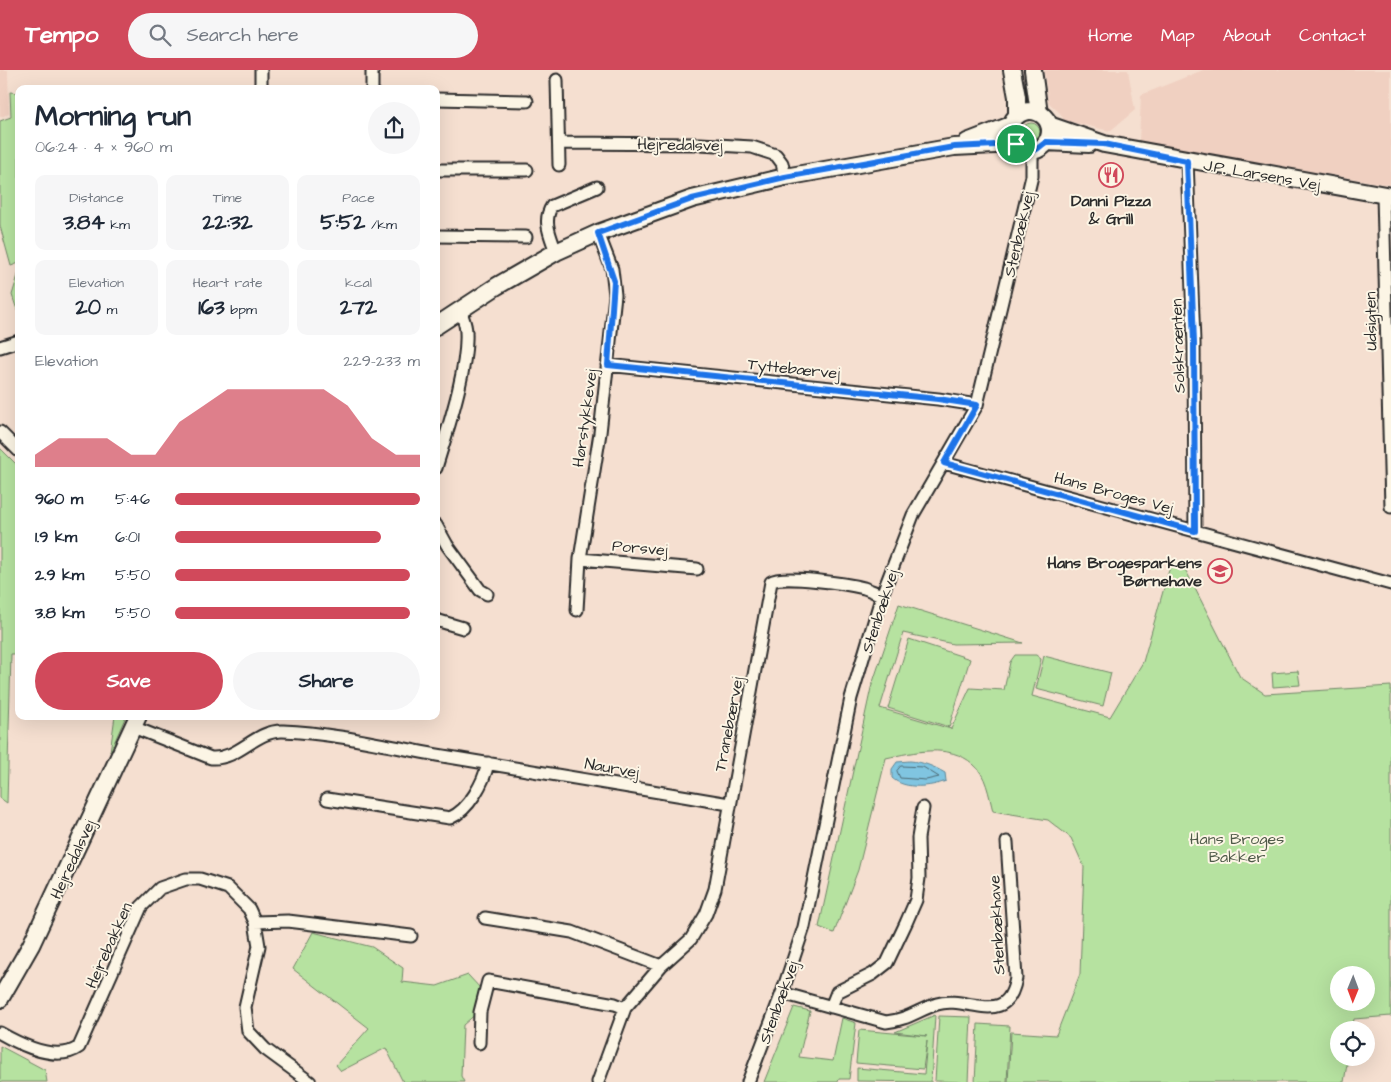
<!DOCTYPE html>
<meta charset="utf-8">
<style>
:root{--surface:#fff;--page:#f6f6f7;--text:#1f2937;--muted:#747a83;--accent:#d1495b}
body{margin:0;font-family:"Architects Daughter",sans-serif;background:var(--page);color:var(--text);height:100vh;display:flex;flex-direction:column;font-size:19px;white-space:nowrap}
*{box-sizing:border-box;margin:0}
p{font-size:16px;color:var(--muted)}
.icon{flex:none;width:28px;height:28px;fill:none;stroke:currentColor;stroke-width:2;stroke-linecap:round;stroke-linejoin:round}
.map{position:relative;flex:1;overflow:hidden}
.drawer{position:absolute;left:15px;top:15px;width:425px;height:635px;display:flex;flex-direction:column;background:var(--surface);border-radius:10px;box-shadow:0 5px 20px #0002}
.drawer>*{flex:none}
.needle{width:32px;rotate:181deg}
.buttons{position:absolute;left:1330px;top:896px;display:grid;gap:10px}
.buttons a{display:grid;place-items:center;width:45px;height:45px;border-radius:50%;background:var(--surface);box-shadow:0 5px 20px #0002;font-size:25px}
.pin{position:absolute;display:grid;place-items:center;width:42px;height:42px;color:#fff;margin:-21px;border:2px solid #fff;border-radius:50%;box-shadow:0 1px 5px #0007}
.round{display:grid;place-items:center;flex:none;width:52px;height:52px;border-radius:26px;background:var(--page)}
.headline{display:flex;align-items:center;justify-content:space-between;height:85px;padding:0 20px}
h1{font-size:28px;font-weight:800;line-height:38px}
.stats{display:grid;grid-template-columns:repeat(3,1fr);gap:8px;height:85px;padding:5px 20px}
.stats div{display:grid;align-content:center;border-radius:10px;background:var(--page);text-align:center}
.stats b{font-size:21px;font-weight:800}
.stats small{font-size:14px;font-weight:400}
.stats p{font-size:14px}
.chart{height:140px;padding:10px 20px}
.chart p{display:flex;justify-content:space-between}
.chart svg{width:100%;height:90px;margin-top:5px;fill:var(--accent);opacity:.7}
.primary-button{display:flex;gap:10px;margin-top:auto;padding:10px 20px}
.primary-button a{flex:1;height:58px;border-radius:30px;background:var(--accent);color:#fff;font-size:20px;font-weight:800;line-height:58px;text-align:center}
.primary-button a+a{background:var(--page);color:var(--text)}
ul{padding:0 20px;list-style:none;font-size:16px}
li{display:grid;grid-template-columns:80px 60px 1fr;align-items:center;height:38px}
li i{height:12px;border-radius:6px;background:var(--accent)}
header{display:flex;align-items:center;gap:30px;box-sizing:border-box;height:70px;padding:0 25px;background:var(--accent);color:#fff}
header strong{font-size:24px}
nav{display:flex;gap:28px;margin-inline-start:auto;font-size:18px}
.search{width:350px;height:45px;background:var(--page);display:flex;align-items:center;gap:12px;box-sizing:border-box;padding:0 18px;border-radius:28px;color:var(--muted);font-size:19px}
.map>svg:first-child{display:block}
.built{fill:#f0d0c1}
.green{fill:#b6e2a0;stroke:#708666;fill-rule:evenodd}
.water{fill:#80c5e1;stroke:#5e8798}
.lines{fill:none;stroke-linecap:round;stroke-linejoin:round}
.shore{stroke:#4d6974;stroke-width:1}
.street-casing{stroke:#2b2b2b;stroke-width:15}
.secondary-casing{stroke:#2b2b2b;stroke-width:20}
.street{stroke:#fcf5e5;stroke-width:11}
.secondary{stroke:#fcf5e5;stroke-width:16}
.route-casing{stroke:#fff;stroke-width:10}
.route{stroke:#1a73e8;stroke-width:6}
.labels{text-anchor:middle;stroke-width:4;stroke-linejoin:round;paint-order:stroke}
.street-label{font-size:16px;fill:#2b2b2b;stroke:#fcf5e5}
.poi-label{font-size:16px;font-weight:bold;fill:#2b2b2b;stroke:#fcf5e5}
.park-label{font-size:16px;fill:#4e5948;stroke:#fcf5e5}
</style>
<header>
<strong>Tempo</strong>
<div class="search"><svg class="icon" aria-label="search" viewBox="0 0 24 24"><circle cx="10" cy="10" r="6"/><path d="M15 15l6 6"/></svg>Search here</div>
<nav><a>Home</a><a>Map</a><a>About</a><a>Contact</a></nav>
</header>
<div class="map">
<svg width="1391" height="1012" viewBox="0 0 1391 1012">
<rect width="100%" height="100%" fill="#f5dfd0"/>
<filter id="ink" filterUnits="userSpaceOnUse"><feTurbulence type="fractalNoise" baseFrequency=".02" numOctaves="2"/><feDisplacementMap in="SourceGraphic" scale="10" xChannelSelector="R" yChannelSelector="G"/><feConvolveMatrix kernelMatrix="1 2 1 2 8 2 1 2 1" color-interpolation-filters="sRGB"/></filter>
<g filter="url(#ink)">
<!-- built -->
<path class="built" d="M 0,0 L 8,0 L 9,44 L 0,47 Z
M 1044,0 L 1128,0 L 1135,40 L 1110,61 L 1064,50 L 1060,43 L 1049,33 Z
M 1203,0 L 1391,0 L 1391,115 L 1139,72 L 1141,25 Z"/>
<!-- green -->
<path class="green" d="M 10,22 L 19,23 L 19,193 L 11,196 L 0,156 L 0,51 L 11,47 Z
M1022 62a9 9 0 1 1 18 0a9 9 0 1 1-18 0Z
M 19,202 L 19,246 L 12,225 Z
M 0,378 L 19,397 L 19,584 L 11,584 L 7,733 L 0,728 Z
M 1171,493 L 1183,495 L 1240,607 L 1265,624 L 1391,616 L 1391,946 L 1354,949 L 1352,960 L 1339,960 L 1339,988 L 1348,988 L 1344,1012 L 1008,1012 L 1011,962 L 1056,965 L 1080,904 L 1084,797 L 1071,768 L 1048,750 L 993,741 C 989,726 986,704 973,694 C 949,673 914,682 886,688 L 858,800 L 834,863 L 819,857 L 871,618 L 899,534 L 1023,573 L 953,574 L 903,563 L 880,638 L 951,659 L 970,618 L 1004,620 L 1010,592 L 1015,585 L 1036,585 L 1041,589 L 1032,626 L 1110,647 L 1143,592 ZM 1339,905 L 1366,905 L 1366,932 L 1339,932 Z
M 909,569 L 970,589 L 949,657 L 888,638 Z
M 1044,586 L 1111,603 L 1103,636 L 1036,619 Z
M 1298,601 L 1300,615 L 1273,617 L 1272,603 Z
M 115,646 L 126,646 L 110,682 Z
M 313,862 L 372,877 L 403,898 L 402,912 L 437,916 L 468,905 L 481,919 L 477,943 L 463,955 L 461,1006 L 464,1012 L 403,1012 L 386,978 L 341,1001 L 336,995 L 369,958 L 293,899 Z
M 794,937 L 810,941 L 799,987 L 833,991 L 842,948 L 856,953 L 849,1009 L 839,1009 L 838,1012 L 764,1012 Z
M 935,945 L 931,1012 L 857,1011 L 857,998 L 924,1004 L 927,971 L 923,999 L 856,993 L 859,960 L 927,966 L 895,962 Z
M 939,946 L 971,947 L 968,1012 L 935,1011 Z
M 978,954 L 1010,956 L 1007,1012 L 975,1012 Z
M 0,976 L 45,1000 L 47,1012 L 0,1012 Z"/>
<!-- water -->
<path class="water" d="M 910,691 C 923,692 933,696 945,703 L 946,711 C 931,717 905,720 892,708 L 892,699 L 897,692 Z"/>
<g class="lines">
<!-- shore -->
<path class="shore" d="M 901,696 L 923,697 L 939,707 L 926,710 L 900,708 L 897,701 Z"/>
<defs>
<path id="street" d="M 557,10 L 559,95
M 261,19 L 261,0
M 372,19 L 372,0
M 436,29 L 527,31
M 559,73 L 700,74 L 752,77 L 776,85 L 782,93 L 785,107
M 1187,91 L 1194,273 L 1195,461
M 436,100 L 527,100
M 1383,125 L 1391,437
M 436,166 L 526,167
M 556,182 C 551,167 542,151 552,136 L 597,117
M 0,277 L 19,271
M 607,295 L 938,329 L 977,335
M 0,362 L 19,381
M 944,393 L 1391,514
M 436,398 C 447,361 468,300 466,262 C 466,254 462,246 460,239
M 436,455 L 447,475 L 480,520 L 487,524
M 580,489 L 697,499
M 577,540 L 580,489 L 600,363 L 615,225 L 612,199 L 598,163
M 436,550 L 463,558
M 133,657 L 211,688 C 239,690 255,660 283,661 C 334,663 387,676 437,685 C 535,701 632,717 729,734
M 327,729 L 450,748 C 469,740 484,712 488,693
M 485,848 L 572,862 L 661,896
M 255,852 L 288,851 L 411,866
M 782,923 L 886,952 C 907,950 918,940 937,934 C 967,924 1007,960 1016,908 L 1007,772
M 831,937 L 837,922 L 873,904 L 887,893 L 906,853 L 916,830 L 919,808 L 918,768 L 923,738
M 0,963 C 21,975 57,993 79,977 L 141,837 L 160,818 L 186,809 L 200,809 L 228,818 L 249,839 L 255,852 L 259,876 L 245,937 L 248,961 L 265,979 L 310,1012
M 479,973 L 480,942 L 488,911 L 615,934 L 625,938
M 598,1012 L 625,938 L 661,896 L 691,869 L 706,844 L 715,819 L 771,512 C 782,504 848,514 864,518 C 870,520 876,523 882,525
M 748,1012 L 782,923 L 804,857 L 851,628 L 882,525 L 913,445 L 977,335 L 1032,106 L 1032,80"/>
<path id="secondary" d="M 1012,0 L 1017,27 L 1017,46
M 1033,0 L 1039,43
M1010 61a20 20 0 1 1 40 0a20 20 0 1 1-40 0Z
M 1049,55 L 1104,74 L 1391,126
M 967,72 L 1011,55
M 1046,72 L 1089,74
M 436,256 L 497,216 L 556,182 L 598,163 L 692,129 L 785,107 L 954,77 L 1016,74
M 0,929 L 31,875 L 138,646"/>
</defs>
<!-- street casing -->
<use href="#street" class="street-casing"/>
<!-- secondary casing -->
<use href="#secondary" class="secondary-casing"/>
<!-- street -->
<use href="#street" class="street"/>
<!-- secondary -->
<use href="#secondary" class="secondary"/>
</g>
</g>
<g class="lines" filter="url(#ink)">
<defs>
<path id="route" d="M 1046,72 L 1104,74 L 1187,91 L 1194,273 L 1195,461 L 944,393 L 977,335 L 938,329 L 608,295 L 614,211 L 598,163 L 692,129 L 785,107 L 954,77 L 1016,74 L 1032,80 L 1037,79 Z"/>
</defs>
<!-- route casing -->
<use href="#route" class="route-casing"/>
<!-- route -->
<use href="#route" class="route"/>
</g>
<!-- icons -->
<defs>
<symbol id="restaurant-ring" viewBox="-11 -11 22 22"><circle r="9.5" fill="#fcf5e5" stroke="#d1495b" stroke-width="1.5"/><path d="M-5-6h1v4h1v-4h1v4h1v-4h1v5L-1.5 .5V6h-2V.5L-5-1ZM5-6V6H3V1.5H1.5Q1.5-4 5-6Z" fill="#d1495b"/></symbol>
<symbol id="school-ring" viewBox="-11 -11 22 22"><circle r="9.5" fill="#fcf5e5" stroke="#d1495b" stroke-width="1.5"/><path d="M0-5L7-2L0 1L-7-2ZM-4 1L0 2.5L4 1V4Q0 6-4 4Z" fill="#d1495b"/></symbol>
</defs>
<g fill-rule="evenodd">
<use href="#restaurant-ring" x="1097" y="91" width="28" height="28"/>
<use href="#school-ring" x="1206" y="487" width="28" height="28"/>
</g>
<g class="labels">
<!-- street labels -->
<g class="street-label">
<text transform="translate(680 74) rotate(1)" y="6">Hejredalsvej</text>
<text transform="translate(1262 104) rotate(10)" y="6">J.P. Larsens Vej</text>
<text transform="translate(1018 164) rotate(-77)" y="6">Stenbækvej</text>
<text transform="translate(1370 251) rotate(-91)" y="6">Udsigten</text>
<text transform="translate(1177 276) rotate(-92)" y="6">Solskrænten</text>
<text transform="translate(794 298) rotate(6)" y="6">Tyttebærvej</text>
<text transform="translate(584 348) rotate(-82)" y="6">Hørstykkevej</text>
<text transform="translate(1114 422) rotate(15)" y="6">Hans Broges Vej</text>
<text transform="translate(640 477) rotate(5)" y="6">Porsvej</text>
<text transform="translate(879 541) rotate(-72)" y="6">Stenbækvej</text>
<text transform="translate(728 654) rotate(-79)" y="6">Tranebærvej</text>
<text transform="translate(612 697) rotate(10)" y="6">Naurvej</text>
<text transform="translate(72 789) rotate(-65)" y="6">Hejredalsvej</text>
<text transform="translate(996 855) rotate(-93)" y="6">Stenbækhave</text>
<text transform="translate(108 875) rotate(-66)" y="6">Hejrebakken</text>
<text transform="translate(778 932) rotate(-70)" y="6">Stenbækvej</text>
</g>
<!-- poi labels -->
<g class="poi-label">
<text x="1111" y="136">Danni Pizza<tspan x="1111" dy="18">&amp; Grill</tspan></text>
<text x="1202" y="498" text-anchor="end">Hans Brogesparkens<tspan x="1202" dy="18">Børnehave</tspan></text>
</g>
<!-- park labels -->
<g class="park-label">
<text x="1237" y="774">Hans Broges<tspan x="1237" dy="18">Bakker</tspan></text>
</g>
</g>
</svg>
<div class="buttons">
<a><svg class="needle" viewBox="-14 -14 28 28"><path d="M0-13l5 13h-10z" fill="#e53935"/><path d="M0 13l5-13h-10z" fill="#747a83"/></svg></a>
<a><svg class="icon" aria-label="locate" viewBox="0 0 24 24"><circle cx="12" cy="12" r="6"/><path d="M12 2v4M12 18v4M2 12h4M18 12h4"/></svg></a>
</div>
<div class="pin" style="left:1016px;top:74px;background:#1e9e55"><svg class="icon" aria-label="arrive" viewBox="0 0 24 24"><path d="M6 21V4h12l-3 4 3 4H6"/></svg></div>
<section class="drawer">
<div class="headline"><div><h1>Morning run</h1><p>06:24 · 4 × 960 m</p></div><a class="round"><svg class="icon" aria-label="share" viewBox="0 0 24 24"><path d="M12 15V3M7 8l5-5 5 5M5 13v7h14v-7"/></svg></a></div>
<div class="stats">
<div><p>Distance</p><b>3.84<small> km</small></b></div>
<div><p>Time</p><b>22:32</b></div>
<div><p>Pace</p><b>5:52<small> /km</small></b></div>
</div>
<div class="stats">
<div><p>Elevation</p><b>20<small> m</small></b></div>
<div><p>Heart rate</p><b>163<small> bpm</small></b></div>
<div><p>kcal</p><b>272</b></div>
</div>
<div class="chart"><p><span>Elevation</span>229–233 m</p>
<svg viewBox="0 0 160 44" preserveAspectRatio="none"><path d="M0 44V38L10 30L20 30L30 30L40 38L50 38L60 22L70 14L80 6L90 6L100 6L110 6L120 6L130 14L140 30L150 38L160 38V44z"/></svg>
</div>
<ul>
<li><b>960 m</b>5:46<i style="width:100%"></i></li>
<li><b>1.9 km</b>6:01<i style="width:84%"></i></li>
<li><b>2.9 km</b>5:50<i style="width:96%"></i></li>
<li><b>3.8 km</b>5:50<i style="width:96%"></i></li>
</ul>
<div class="primary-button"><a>Save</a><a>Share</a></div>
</section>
</div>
